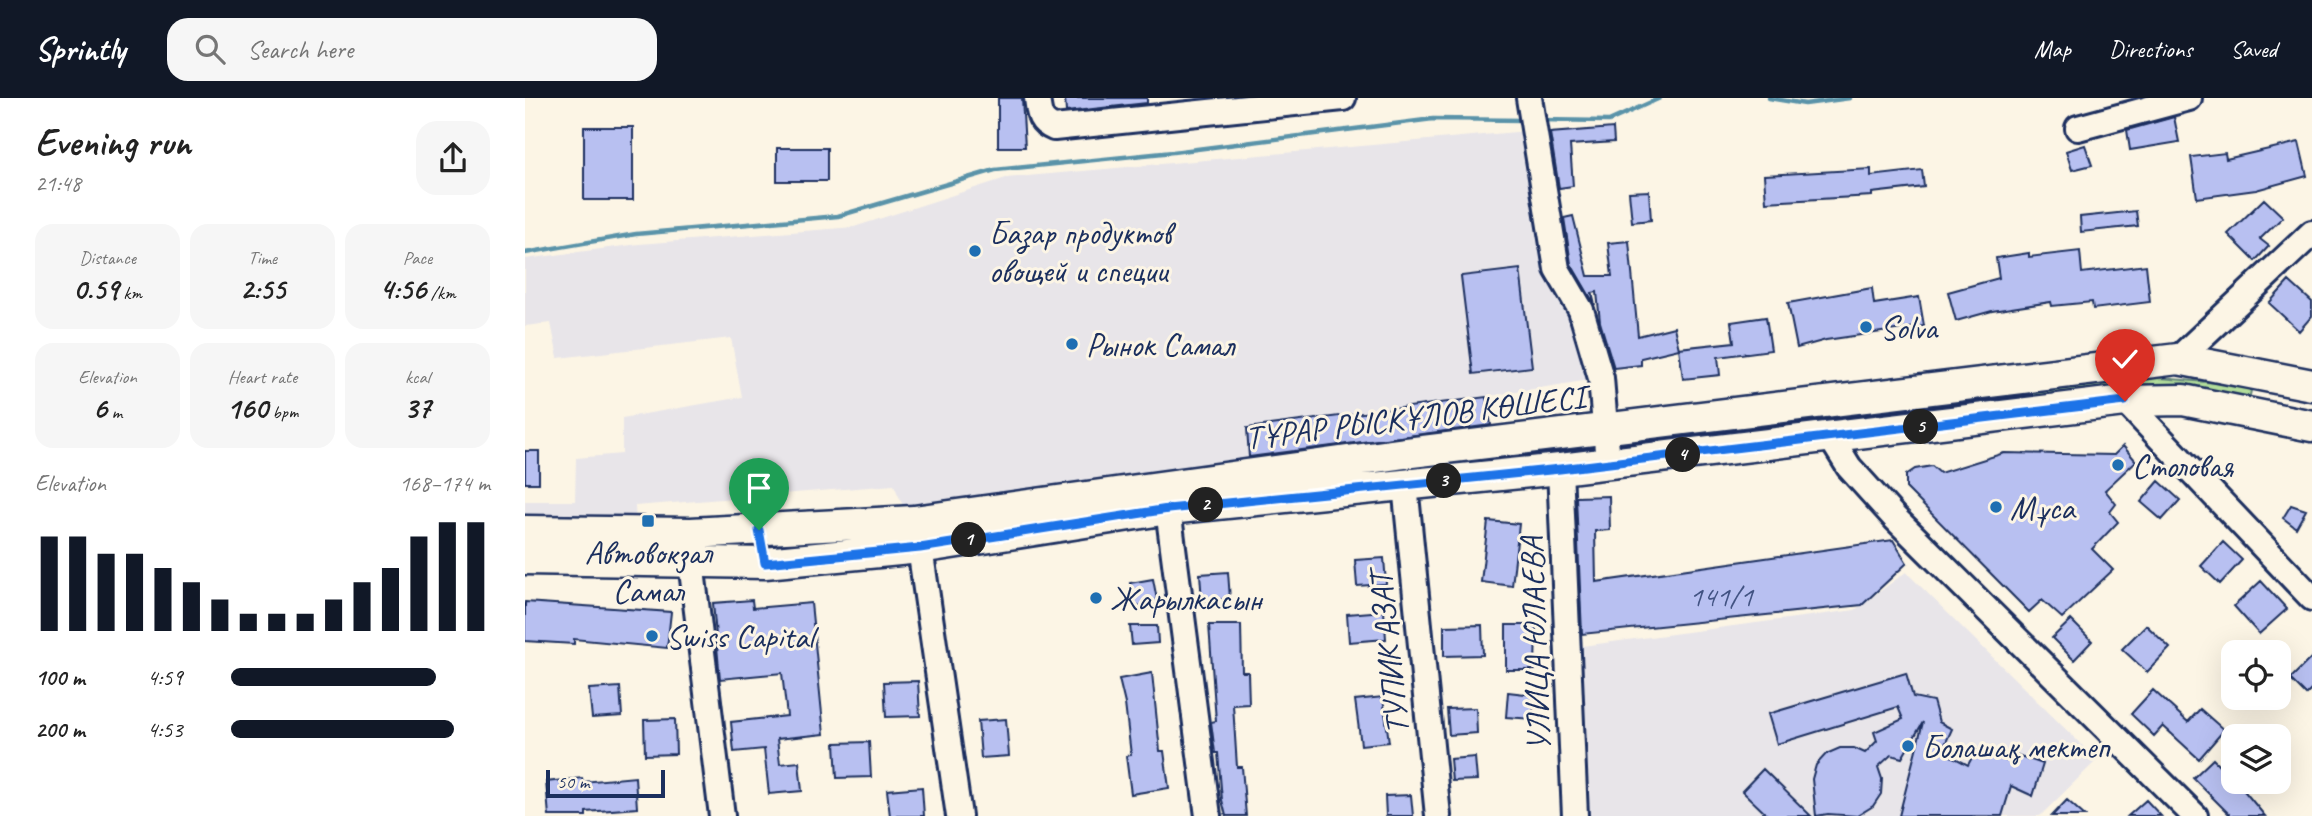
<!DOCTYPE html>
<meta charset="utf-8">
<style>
:root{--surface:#fff;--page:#f6f6f6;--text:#222;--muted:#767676;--accent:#111827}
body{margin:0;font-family:Caveat,sans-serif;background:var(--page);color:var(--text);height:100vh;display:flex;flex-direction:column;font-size:26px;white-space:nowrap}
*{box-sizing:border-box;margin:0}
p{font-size:23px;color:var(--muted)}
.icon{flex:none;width:38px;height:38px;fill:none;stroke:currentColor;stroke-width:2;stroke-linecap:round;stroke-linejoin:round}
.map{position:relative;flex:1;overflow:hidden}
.details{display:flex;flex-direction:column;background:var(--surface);width:525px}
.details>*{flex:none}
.controls{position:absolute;left:1696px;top:542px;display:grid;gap:14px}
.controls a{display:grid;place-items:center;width:70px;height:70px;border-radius:14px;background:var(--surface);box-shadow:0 7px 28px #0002;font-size:35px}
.scale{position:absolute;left:21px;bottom:18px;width:119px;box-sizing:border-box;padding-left:7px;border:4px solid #1b2f5e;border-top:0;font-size:19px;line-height:24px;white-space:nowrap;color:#1b2f5e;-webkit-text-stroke:5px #fcf5e5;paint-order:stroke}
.pin{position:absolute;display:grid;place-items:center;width:60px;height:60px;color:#fff;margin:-72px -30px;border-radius:50% 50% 50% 0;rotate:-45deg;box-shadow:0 0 7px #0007}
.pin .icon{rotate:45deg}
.km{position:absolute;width:35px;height:35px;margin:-18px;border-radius:50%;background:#222;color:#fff;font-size:19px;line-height:35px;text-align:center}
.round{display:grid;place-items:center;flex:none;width:74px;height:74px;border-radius:21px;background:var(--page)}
.headline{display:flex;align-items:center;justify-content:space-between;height:119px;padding:0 35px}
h1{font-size:38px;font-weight:800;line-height:52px}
.metrics{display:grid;grid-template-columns:repeat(3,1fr);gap:10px;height:119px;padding:7px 35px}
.metrics div{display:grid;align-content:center;border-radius:18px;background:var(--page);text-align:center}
.metrics b{font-size:30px;font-weight:800}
.metrics small{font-size:19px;font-weight:400}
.metrics p{font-size:19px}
.chart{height:196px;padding:14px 35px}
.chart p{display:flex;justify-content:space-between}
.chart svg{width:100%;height:126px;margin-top:7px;stroke:var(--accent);stroke-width:6}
ul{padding:0 35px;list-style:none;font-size:23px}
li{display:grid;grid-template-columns:112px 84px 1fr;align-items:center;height:52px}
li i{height:18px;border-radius:9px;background:var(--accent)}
header{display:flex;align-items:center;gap:42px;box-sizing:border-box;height:98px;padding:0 35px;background:var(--accent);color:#fff}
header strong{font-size:33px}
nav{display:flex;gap:38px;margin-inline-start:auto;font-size:24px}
.search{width:490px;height:63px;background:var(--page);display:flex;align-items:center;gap:18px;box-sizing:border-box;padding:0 24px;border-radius:21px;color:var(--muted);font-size:26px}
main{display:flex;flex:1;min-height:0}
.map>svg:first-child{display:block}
.built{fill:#e8e5e9}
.green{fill:#b2dd9a;stroke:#66867c;stroke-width:2}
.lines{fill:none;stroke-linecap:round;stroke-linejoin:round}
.stream{stroke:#5a93a9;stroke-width:4.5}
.building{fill:#b8c0f1;stroke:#1b2f5e;stroke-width:2}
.minor-casing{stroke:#1b2f5e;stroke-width:30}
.major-casing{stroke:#1b2f5e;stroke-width:35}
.minor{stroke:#fcf5e5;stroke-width:24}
.major{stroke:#fcf5e5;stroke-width:30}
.route-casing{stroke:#fff;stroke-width:14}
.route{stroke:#1a73e8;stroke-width:9}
.poi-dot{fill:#1f6fb2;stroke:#fcf5e5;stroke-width:2.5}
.labels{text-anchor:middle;stroke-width:6;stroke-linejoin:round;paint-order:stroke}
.number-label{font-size:30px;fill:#425383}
.poi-label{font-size:33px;fill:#1b2f5e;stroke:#fcf5e5;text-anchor:start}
.street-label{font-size:33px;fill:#1b2f5e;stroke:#fcf5e5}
</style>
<header>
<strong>Sprintly</strong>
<div class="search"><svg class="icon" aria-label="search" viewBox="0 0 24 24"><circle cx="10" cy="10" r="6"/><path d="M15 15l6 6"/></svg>Search here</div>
<nav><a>Map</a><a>Directions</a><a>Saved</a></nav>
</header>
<main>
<section class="details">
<div class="headline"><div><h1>Evening run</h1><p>21:48</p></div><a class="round"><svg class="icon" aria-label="share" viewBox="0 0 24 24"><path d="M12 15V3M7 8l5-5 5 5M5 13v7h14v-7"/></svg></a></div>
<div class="metrics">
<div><p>Distance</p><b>0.59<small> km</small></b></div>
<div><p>Time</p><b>2:55</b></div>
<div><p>Pace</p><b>4:56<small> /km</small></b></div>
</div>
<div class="metrics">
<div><p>Elevation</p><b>6<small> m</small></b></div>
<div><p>Heart rate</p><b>160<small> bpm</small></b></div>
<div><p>kcal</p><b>37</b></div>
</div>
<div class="chart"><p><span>Elevation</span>168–174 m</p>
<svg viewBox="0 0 160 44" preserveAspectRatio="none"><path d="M5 44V11M15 44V11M25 44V17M35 44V17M45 44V22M55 44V27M65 44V33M75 44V38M85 44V38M95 44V38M105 44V33M115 44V27M125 44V22M135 44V11M145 44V6M155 44V6"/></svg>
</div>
<ul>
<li><b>100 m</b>4:59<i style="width:79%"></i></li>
<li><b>200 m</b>4:53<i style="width:86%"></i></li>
</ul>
</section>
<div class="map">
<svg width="1787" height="718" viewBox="0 0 1787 718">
<rect width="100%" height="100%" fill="#fcf5e5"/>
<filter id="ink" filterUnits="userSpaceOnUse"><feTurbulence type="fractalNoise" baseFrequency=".0143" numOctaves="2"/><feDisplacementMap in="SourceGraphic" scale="14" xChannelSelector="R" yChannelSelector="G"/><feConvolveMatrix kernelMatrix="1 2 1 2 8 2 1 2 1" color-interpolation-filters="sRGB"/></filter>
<g filter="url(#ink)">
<!-- built -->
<path class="built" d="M 1002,33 L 1071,281 L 897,309 L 722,330 L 724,361 L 379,410 L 369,387 L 110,408 L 111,425 L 0,426 L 0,403 L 50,403 L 51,360 L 97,356 L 97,320 L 217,299 L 206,240 L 33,260 L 26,225 L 0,228 L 0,161 L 114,146 L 329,129 L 481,80 Z
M 1381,474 L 1572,662 L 1515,718 L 1064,718 L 1057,548 L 1330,512 Z"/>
<!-- green -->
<path class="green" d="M 1635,280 L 1727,288 L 1724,302 L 1099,350 L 1097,339 Z
M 1055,344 L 1056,354 L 956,367 L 955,356 Z"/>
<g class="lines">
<!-- stream -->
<path class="stream" d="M 1244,0 L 1280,6 L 1325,0
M 1014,22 L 1084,23 L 1135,0
M 0,155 L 111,136 L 313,118 L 470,72 L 648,54 L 908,21 L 999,22"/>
</g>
<!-- building -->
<path class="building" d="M 473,0 L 497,0 L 500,49 L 473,49 Z
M 540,0 L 622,0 L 622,5 L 541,14 Z
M 1649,19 L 1654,44 L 1605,52 L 1602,32 Z
M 59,29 L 108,29 L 108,102 L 59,102 Z
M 1088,30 L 1089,44 L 1045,47 L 1048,88 L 1034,90 L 1025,35 Z
M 1774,44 L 1782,78 L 1731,92 L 1672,100 L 1666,59 L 1700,55 L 1701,61 Z
M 1560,47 L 1567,67 L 1547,72 L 1541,53 Z
M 252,50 L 302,50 L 302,83 L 252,83 Z
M 1346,71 L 1346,78 L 1397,72 L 1399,89 L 1347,95 L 1347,98 L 1241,104 L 1239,77 Z
M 1124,93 L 1126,122 L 1107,124 L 1104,94 Z
M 1739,101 L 1758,119 L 1735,141 L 1744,148 L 1730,163 L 1703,136 Z
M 1611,113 L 1613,128 L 1556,134 L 1555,119 Z
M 1048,118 L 1063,178 L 1087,178 L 1083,145 L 1104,143 L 1113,238 L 1149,229 L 1154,251 L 1116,260 L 1116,267 L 1089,270 L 1075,224 L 1072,194 L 1067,195 L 1070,207 L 1046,166 L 1039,120 Z
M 1555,153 L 1557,175 L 1621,167 L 1625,204 L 1568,211 L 1567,204 L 1527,208 L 1526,204 L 1467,213 L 1431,223 L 1423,194 L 1474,180 L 1471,160 L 1504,155 L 1504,159 Z
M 995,171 L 1007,269 L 948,276 L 936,178 Z
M 1764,183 L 1787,204 L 1787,218 L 1774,233 L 1744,205 Z
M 1347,190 L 1349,206 L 1394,199 L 1399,228 L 1301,242 L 1272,250 L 1263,205 Z
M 1241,219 L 1246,252 L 1193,259 L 1195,277 L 1158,281 L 1154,250 L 1209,244 L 1206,224 Z
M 961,299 L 966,327 L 724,359 L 722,330 Z
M 1598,348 L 1611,363 L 1580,392 L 1591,406 L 1585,414 L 1593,424 L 1567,451 L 1588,472 L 1537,520 L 1517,502 L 1504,514 L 1381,390 L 1381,377 L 1390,371 L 1407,368 L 1415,375 L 1479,355 L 1589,357 Z
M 0,353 L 14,353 L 14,385 L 0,385 Z
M 1634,383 L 1655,402 L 1637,422 L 1616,404 Z
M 1084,398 L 1085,432 L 1070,433 L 1071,484 L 1368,442 L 1382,465 L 1337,507 L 1057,536 L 1051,399 Z
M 1766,407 L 1781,412 L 1771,430 L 1758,420 Z
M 963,423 L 994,426 L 987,488 L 956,484 Z
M 1698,444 L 1717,462 L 1695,486 L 1676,468 Z
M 859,460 L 861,486 L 832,488 L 830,462 Z
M 703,474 L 705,501 L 677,503 L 675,476 Z
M 628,481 L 633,507 L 609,508 L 605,485 Z
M 1736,483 L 1762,511 L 1734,536 L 1709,508 Z
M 227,502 L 228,510 L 286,505 L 299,636 L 252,641 L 255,666 L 274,664 L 277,693 L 244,696 L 239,651 L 209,654 L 206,624 L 262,618 L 257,575 L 195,581 L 188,505 Z
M 0,504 L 146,514 L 142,550 L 49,541 L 49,546 L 0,543 Z
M 859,513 L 861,541 L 824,544 L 822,516 Z
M 1546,522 L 1567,543 L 1549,562 L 1527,540 Z
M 684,527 L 716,527 L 717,574 L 723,574 L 724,606 L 708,607 L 712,669 L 717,669 L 721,718 L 701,718 L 697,702 L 693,655 L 690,655 L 686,624 L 691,623 Z
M 957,527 L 958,557 L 919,558 L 919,528 Z
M 981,527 L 1011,527 L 1010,572 L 981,572 Z
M 1621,527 L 1645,550 L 1622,574 L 1597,551 Z
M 605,528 L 632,528 L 633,545 L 607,547 Z
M 1787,559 L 1787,591 L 1781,597 L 1765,581 Z
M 627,575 L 635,653 L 639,653 L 644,690 L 606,696 L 601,658 L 606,657 L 600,606 L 594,581 Z
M 1381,575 L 1388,599 L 1408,603 L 1414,624 L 1427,631 L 1417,653 L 1443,667 L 1451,652 L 1488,665 L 1492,657 L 1518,666 L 1508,698 L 1486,688 L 1477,718 L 1374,718 L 1398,624 L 1377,660 L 1366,657 L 1353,669 L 1357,681 L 1356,696 L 1348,708 L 1332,718 L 1303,716 L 1291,718 L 1287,681 L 1291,667 L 1301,656 L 1315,650 L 1329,650 L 1340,655 L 1352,643 L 1349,634 L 1378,621 L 1373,609 L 1252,646 L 1243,616 Z
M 393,583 L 395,618 L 361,619 L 359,584 Z
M 95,589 L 97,618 L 67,620 L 64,591 Z
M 1628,592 L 1663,624 L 1675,611 L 1699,632 L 1674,661 L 1638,628 L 1629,638 L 1606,616 Z
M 983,594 L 1009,597 L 1008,621 L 981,619 Z
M 858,599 L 864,644 L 836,647 L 830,602 Z
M 951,610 L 952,635 L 924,637 L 922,611 Z
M 150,621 L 151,656 L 120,657 L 119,622 Z
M 481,621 L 484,658 L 456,660 L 453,623 Z
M 344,644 L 346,679 L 312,680 L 310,645 Z
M 950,659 L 952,682 L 927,683 L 925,661 Z
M 1688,661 L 1716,689 L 1740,718 L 1706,718 L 1668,680 Z
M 1238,671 L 1286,718 L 1243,718 L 1217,693 Z
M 110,679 L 112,710 L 61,714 L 61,718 L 24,718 L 21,684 L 57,680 L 58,684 Z
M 397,689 L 399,718 L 365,718 L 362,692 Z
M 886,697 L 888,718 L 861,718 L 860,698 Z
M 1542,702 L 1560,718 L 1527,718 Z
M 1621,702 L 1636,718 L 1603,718 Z"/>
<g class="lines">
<defs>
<path id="minor" d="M 512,0 C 514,15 514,24 529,30 L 818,0
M 1004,0 L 1032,171 L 1056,212 L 1076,280 L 1083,365
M 1553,30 L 1664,0
M 1653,261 L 1787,135
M 1600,303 L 1787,500
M 1306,340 L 1324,369 L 1370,420 L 1670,718
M 1035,371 L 1050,718
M 880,387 L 913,718
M 643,411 L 683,718
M 395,450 L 434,718
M 166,464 L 197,718"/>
<path id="major" d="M 0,433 L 166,435 L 389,423 L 880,355 L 1653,261 L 1787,287
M 0,461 L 240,465 L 395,450 L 643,411 L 1035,371 L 1600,303 L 1658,302 L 1787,328"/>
</defs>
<!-- minor casing -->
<use href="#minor" class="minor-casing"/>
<!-- major casing -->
<use href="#major" class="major-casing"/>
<!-- minor -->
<use href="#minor" class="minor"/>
<!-- major -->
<use href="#major" class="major"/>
</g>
</g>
<g class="lines" filter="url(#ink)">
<defs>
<path id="route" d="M 234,432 L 240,465 L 395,450 L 643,411 L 1035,371 L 1600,303"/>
</defs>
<!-- route casing -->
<use href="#route" class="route-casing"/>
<!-- route -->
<use href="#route" class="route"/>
</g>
<!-- markers -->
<g class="poi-dot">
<circle cx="450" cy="153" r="7"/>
<circle cx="1341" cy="229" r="7"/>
<circle cx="547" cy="246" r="7"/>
<circle cx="1593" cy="367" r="7"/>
<circle cx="1471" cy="409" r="7"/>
<rect x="116" y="416" width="14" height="14" rx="3.5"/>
<circle cx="571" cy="500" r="7"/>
<circle cx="127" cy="538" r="7"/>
<circle cx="1383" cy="648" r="7"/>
</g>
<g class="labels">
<!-- number labels -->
<g class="number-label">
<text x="1196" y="508">141/1</text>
</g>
<!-- poi labels -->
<g class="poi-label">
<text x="464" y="146">Базар продуктов<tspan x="464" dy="38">овощей и специи</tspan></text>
<text x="1355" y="241">Solva</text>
<text x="561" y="258">Рынок Самал</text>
<text x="1607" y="379">Столовая</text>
<text x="1485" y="421">Мұса</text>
<text x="123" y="466" text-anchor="middle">Автовокзал<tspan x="123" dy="38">Самал</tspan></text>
<text x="585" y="512">Жарылкасын</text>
<text x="141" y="550">Swiss Capital</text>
<text x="1397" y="660">Болашақ мектеп</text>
</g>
<!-- street labels -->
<g class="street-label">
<text transform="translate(890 318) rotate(-7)" y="12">ТҰРАР РЫСКҰЛОВ КӨШЕСІ</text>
<text transform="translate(1009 546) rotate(-92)" y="12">УЛИЦА ЮЛАЕВА</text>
<text transform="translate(863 556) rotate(-96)" y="12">ТУПИК АЗАТ</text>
</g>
</g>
</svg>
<div class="controls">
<a><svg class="icon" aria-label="locate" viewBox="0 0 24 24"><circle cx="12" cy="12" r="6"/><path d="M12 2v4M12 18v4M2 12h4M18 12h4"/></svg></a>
<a><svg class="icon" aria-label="layers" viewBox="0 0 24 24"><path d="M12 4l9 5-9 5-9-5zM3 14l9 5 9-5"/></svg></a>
</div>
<div class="scale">50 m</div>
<div class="pin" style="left:234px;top:432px;background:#1e9e55"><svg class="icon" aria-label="arrive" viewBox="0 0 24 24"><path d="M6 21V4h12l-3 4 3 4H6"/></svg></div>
<div class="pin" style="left:1600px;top:303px;background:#d93025"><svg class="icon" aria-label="check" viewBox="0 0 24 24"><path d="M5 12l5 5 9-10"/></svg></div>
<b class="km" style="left:444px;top:442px">1</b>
<b class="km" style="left:681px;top:407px">2</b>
<b class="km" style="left:919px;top:383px">3</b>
<b class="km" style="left:1158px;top:357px">4</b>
<b class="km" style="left:1396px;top:329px">5</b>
</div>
</main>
